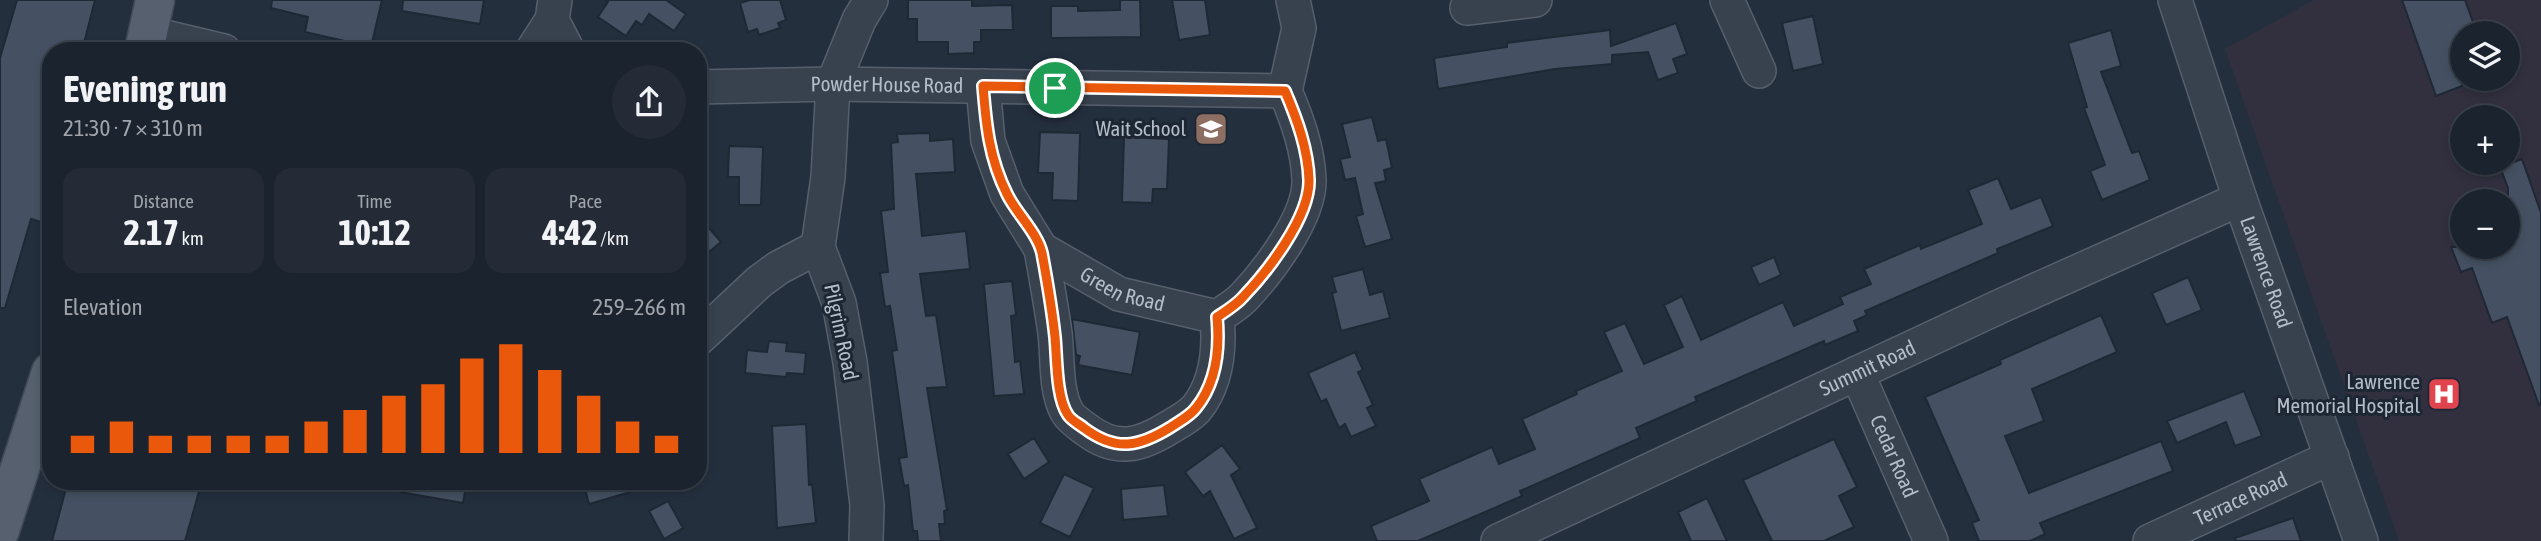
<!DOCTYPE html>
<meta charset="utf-8">
<style>
:root{--surface:#1b232e;--page:#242b36;--text:#f1f3f6;--muted:#a0a4aa;--line:#39404a;--accent:#ea580c}
body{margin:0;font-family:"Asap Condensed",sans-serif;background:var(--page);color:var(--text);height:100vh;display:flex;flex-direction:column;font-size:26px;white-space:nowrap}
*{box-sizing:border-box;margin:0}
p{font-size:23px;color:var(--muted)}
.icon{flex:none;width:38px;height:38px;fill:none;stroke:currentColor;stroke-width:2;stroke-linecap:round;stroke-linejoin:round}
.map{position:relative;flex:1;overflow:hidden}
.side{position:absolute;left:42px;top:42px;width:665px;height:448px;display:flex;flex-direction:column;background:var(--surface);border-radius:28px;box-shadow:0 4px 10px #0003,0 0 0 2px var(--line)}
.side>*{flex:none}
.tools{position:absolute;left:2450px;top:21px;display:grid;gap:14px}
.tools a{display:grid;place-items:center;width:70px;height:70px;border-radius:50%;background:var(--surface);box-shadow:0 4px 10px #0003,0 0 0 2px var(--line);font-size:35px}
.pin{position:absolute;display:grid;place-items:center;width:60px;height:60px;color:#fff;margin:-30px;border:4px solid #fff;border-radius:50%;box-shadow:0 2px 7px #0007}
.round{display:grid;place-items:center;flex:none;width:74px;height:74px;border-radius:37px;background:var(--page)}
.overview{display:flex;align-items:center;justify-content:space-between;height:119px;padding:0 21px}
h1{font-size:38px;font-weight:700;line-height:52px}
.stats{display:grid;grid-template-columns:repeat(3,1fr);gap:10px;height:119px;padding:7px 21px}
.stats div{display:grid;align-content:center;border-radius:18px;background:var(--page);text-align:center}
.stats b{font-size:35px;font-weight:700}
.stats small{font-size:19px;font-weight:400}
.stats p{font-size:19px}
.chart{height:196px;padding:14px 21px}
.chart p{display:flex;justify-content:space-between}
.chart svg{width:100%;height:126px;margin-top:7px;stroke:var(--accent);stroke-width:6}
.map>svg:first-child{display:block}
.medical{fill:#32303f;fill-rule:evenodd}
.building{fill:#455162;stroke:#1f2835;stroke-width:2}
.lines{fill:none;stroke-linecap:round;stroke-linejoin:round}
.minor-casing{stroke:#565f6c;stroke-width:36}
.major-casing{stroke:#414a57;stroke-width:41}
.minor{stroke:#38414e;stroke-width:33}
.major{stroke:#56606e;stroke-width:38}
.route-casing{stroke:#fff;stroke-width:14}
.route{stroke:#ea580c;stroke-width:9}
.labels{text-anchor:middle;stroke-width:6;stroke-linejoin:round;paint-order:stroke}
.street-label{font-size:21px;fill:#b4bcc9;stroke:#1d2633}
.poi-label{font-size:21px;fill:#b4bcc9;stroke:#1d2633;text-anchor:end}
</style>
<div class="map">
<svg width="2541" height="541" viewBox="0 0 2541 541">
<rect width="100%" height="100%" fill="#242f3e"/>
<!-- medical -->
<path class="medical" d="M 2314,0 L 2541,0 L 2541,541 L 2399,541 L 2225,49 ZM 2462,33 L 2508,33 L 2508,79 L 2462,79 ZM 2462,117 L 2508,117 L 2508,163 L 2462,163 ZM 2462,201 L 2508,201 L 2508,247 L 2462,247 Z"/>
<!-- building -->
<path class="building" d="M 17,0 L 95,0 L 82,51 L 51,51 L 51,152 L 42,181 L 51,184 L 51,188 L 41,222 L 31,219 L 5,308 L 0,308 L 0,58 Z
M 272,0 L 382,0 L 371,47 L 305,32 L 308,17 L 271,8 Z
M 403,0 L 484,0 L 480,24 L 402,11 Z
M 606,0 L 666,0 L 686,14 L 674,31 L 649,14 L 642,25 L 636,21 L 626,36 L 598,17 L 608,2 Z
M 750,0 L 780,0 L 786,20 L 778,23 L 780,28 L 759,35 L 757,29 L 748,32 L 740,3 Z
M 908,0 L 972,0 L 972,6 L 1012,5 L 1013,30 L 981,30 L 981,42 L 974,42 L 974,53 L 948,54 L 948,42 L 917,42 L 917,19 L 908,19 Z
M 1120,0 L 1140,0 L 1141,37 L 1051,38 L 1051,6 L 1078,6 L 1078,11 L 1120,10 Z
M 1172,0 L 1205,0 L 1210,35 L 1179,40 Z
M 2402,0 L 2465,0 L 2477,33 L 2462,33 L 2462,86 L 2436,96 Z
M 1813,16 L 1823,64 L 1793,71 L 1782,23 Z
M 1676,23 L 1687,54 L 1673,59 L 1678,73 L 1658,80 L 1648,52 L 1612,55 L 1612,64 L 1555,69 L 1438,89 L 1434,58 L 1507,47 L 1507,43 L 1610,30 L 1611,46 Z
M 2111,30 L 2121,66 L 2101,72 L 2132,153 L 2139,151 L 2150,180 L 2102,200 L 2090,171 L 2105,165 L 2084,108 L 2087,107 L 2068,43 Z
M 1372,117 L 1378,141 L 1386,139 L 1392,168 L 1384,170 L 1386,181 L 1375,183 L 1392,239 L 1365,247 L 1356,216 L 1363,214 L 1355,178 L 1345,180 L 1340,159 L 1350,157 L 1342,124 Z
M 1040,132 L 1080,133 L 1078,201 L 1052,200 L 1053,173 L 1038,173 Z
M 930,133 L 930,141 L 953,139 L 955,172 L 916,174 L 922,236 L 966,231 L 970,269 L 920,274 L 926,316 L 936,315 L 947,387 L 927,388 L 947,510 L 944,511 L 945,524 L 939,524 L 941,541 L 918,541 L 917,531 L 913,531 L 908,485 L 904,486 L 899,458 L 907,457 L 892,351 L 897,350 L 890,306 L 885,307 L 880,273 L 888,272 L 881,211 L 894,209 L 891,143 L 898,142 L 897,134 Z
M 1124,137 L 1169,139 L 1167,189 L 1153,189 L 1152,203 L 1122,202 Z
M 729,146 L 763,147 L 761,205 L 739,205 L 739,177 L 728,177 Z
M 2522,159 L 2541,213 L 2541,404 L 2539,405 L 2507,317 L 2492,323 L 2472,268 L 2461,272 L 2451,247 L 2508,247 L 2508,188 L 2500,167 Z
M 1998,178 L 2011,209 L 2041,197 L 2053,226 L 1997,249 L 1998,253 L 1865,311 L 1867,315 L 1854,321 L 1858,331 L 1825,345 L 1824,341 L 1695,397 L 1697,401 L 1636,428 L 1640,438 L 1520,491 L 1522,496 L 1418,541 L 1377,541 L 1371,526 L 1429,501 L 1419,479 L 1492,447 L 1499,464 L 1535,449 L 1522,419 L 1577,394 L 1576,391 L 1622,371 L 1604,332 L 1625,323 L 1644,364 L 1683,347 L 1664,305 L 1682,296 L 1701,340 L 1783,302 L 1794,326 L 1843,304 L 1840,297 L 1871,284 L 1864,269 L 1920,245 L 1921,249 L 1982,224 L 1968,190 Z
M 698,215 L 721,242 L 698,261 Z
M 1774,257 L 1781,275 L 1759,285 L 1751,267 Z
M 1363,269 L 1370,295 L 1383,291 L 1390,318 L 1341,331 L 1332,293 L 1336,292 L 1332,277 Z
M 2188,277 L 2202,310 L 2166,325 L 2152,293 Z
M 1012,281 L 1016,315 L 1011,316 L 1015,362 L 1020,361 L 1024,394 L 994,396 L 984,284 Z
M 2101,315 L 2117,352 L 2032,389 L 2044,421 L 2005,436 L 2029,493 L 2161,441 L 2173,471 L 2040,523 L 2045,534 L 2030,541 L 1979,541 L 1972,523 L 1979,520 L 1925,397 L 2001,364 L 2000,360 Z
M 1072,319 L 1140,332 L 1132,375 L 1078,365 L 1080,356 L 1076,355 Z
M 769,341 L 787,343 L 786,351 L 806,353 L 804,374 L 787,373 L 786,377 L 745,373 L 747,350 L 767,352 Z
M 1355,352 L 1363,370 L 1358,372 L 1373,405 L 1367,408 L 1376,426 L 1351,437 L 1345,424 L 1339,428 L 1326,399 L 1321,402 L 1308,373 Z
M 2244,391 L 2262,436 L 2235,446 L 2226,422 L 2177,443 L 2167,421 Z
M 806,424 L 809,485 L 812,484 L 816,523 L 777,528 L 772,426 Z
M 1034,438 L 1049,462 L 1024,479 L 1008,454 Z
M 1834,439 L 1857,487 L 1839,496 L 1854,527 L 1824,541 L 1772,541 L 1743,480 Z
M 1222,445 L 1240,469 L 1231,475 L 1257,528 L 1234,539 L 1210,491 L 1203,496 L 1185,472 Z
M 1064,474 L 1094,488 L 1070,537 L 1040,523 Z
M 68,481 L 202,481 L 185,541 L 52,541 Z
M 401,481 L 467,481 L 463,503 L 400,492 Z
M 583,481 L 647,481 L 648,487 L 589,504 Z
M 1164,485 L 1168,516 L 1123,520 L 1121,489 Z
M 1707,498 L 1727,541 L 1691,541 L 1678,512 Z
M 668,501 L 683,528 L 664,539 L 649,511 Z
M 2293,518 L 2301,541 L 2236,541 L 2235,538 Z"/>
<g class="lines">
<defs>
<g id="minor">
<path d="M 555,0 L 552,20 L 568,51"/>
<path d="M 1727,0 L 1759,71"/>
<path id="s1" d="M 2175,0 L 2240,199 L 2361,541"/>
<path d="M 1467,8 L 1535,0"/>
<path d="M 148,33 L 224,51"/>
<path d="M 532,51 L 552,20"/>
<path id="s2" d="M 983,86 L 988,141 L 1007,194 L 1041,249 L 1119,294 L 1217,317"/>
<path id="s3" d="M 698,87 L 833,84 L 1285,91"/>
<path d="M 1285,91 L 1299,28 L 1293,0"/>
<path d="M 1041,249 C 1046,277 1051,305 1055,333 C 1058,358 1055,390 1067,412 C 1071,419 1080,425 1087,430 C 1116,452 1140,446 1170,427 C 1179,422 1189,416 1196,409 C 1217,383 1220,348 1217,317 C 1226,311 1236,305 1243,298 C 1268,272 1310,217 1309,180 C 1308,149 1297,119 1285,91"/>
<path d="M 698,339 L 759,282 L 778,268 L 818,247"/>
<path id="s4" d="M 1857,373 L 1931,541"/>
<path d="M 866,541 L 867,505 L 850,362 L 839,303 L 818,247 L 828,177 L 833,84 L 859,20 L 871,0"/>
<path id="s5" d="M 1498,541 L 2005,304 L 2240,199"/>
<path id="s6" d="M 2150,541 L 2332,457"/>
</g>
<path id="major" d="M 144,51 L 155,0
M 0,530 L 51,372"/>
</defs>
<!-- minor casing -->
<use href="#minor" class="minor-casing"/>
<!-- major casing -->
<use href="#major" class="major-casing"/>
<!-- minor -->
<use href="#minor" class="minor"/>
<!-- major -->
<use href="#major" class="major"/>
</g>
<g class="lines">
<defs>
<path id="route" d="M 983,86 L 1285,91 C 1297,119 1308,149 1309,180 C 1310,217 1267,272 1243,297 C 1236,305 1226,311 1217,317 C 1220,349 1217,382 1196,408 C 1190,416 1180,421 1171,427 C 1139,447 1116,452 1084,428 C 1079,424 1071,420 1068,415 C 1056,398 1057,357 1055,337 C 1052,309 1047,280 1042,253 C 1037,232 1016,213 1007,194 C 989,158 986,124 983,86 Z"/>
</defs>
<!-- route casing -->
<use href="#route" class="route-casing"/>
<!-- route -->
<use href="#route" class="route"/>
</g>
<!-- icons -->
<defs>
<symbol id="school-square" viewBox="-11 -11 22 22"><rect x="-9" y="-9" width="18" height="18" rx="4" fill="#8d6e63" stroke="#1d2633"/><path d="M0-5L7-2L0 1L-7-2ZM-4 1L0 2.5L4 1V4Q0 6-4 4Z" fill="#fff"/></symbol>
<symbol id="hospital-square" viewBox="-11 -11 22 22"><rect x="-9" y="-9" width="18" height="18" rx="4" fill="#e0444e" stroke="#1d2633"/><path d="M-5-5h3v3.5h4V-5h3V5h-3V1.5h-4V5h-3Z" fill="#fff"/></symbol>
</defs>
<g fill-rule="evenodd">
<use href="#school-square" x="1192" y="110" width="38" height="38"/>
<use href="#hospital-square" x="2425" y="375" width="38" height="38"/>
</g>
<g class="labels">
<!-- street labels -->
<g class="street-label">
<text dy="7" stroke="none"><textPath href="#s3" startOffset="189">Powder House Road</textPath></text>
<text dy="7" stroke="none"><textPath href="#s1" startOffset="287">Lawrence Road</textPath></text>
<text dy="7" stroke="none"><textPath href="#s2" startOffset="268">Green Road</textPath></text>
<text transform="translate(841 332) rotate(78)" y="7">Pilgrim Road</text>
<text dy="7" stroke="none"><textPath href="#s5" startOffset="408">Summit Road</textPath></text>
<text dy="7" stroke="none"><textPath href="#s4" startOffset="91">Cedar Road</textPath></text>
<text dy="7" stroke="none"><textPath href="#s6" startOffset="100">Terrace Road</textPath></text>
</g>
<!-- poi labels -->
<g class="poi-label">
<text x="1186" y="136">Wait School</text>
<text x="2420" y="389">Lawrence<tspan x="2420" dy="24">Memorial Hospital</tspan></text>
</g>
</g>
</svg>
<div class="tools">
<a><svg class="icon" aria-label="layers" viewBox="0 0 24 24"><path d="M12 4l9 5-9 5-9-5zM3 14l9 5 9-5"/></svg></a>
<a>+</a>
<a>−</a>
</div>
<div class="pin" style="left:1055px;top:88px;background:#1e9e55"><svg class="icon" aria-label="arrive" viewBox="0 0 24 24"><path d="M6 21V4h12l-3 4 3 4H6"/></svg></div>
<section class="side">
<div class="overview"><div><h1>Evening run</h1><p>21:30 · 7 × 310 m</p></div><a class="round"><svg class="icon" aria-label="share" viewBox="0 0 24 24"><path d="M12 15V3M7 8l5-5 5 5M5 13v7h14v-7"/></svg></a></div>
<div class="stats">
<div><p>Distance</p><b>2.17<small> km</small></b></div>
<div><p>Time</p><b>10:12</b></div>
<div><p>Pace</p><b>4:42<small> /km</small></b></div>
</div>
<div class="chart"><p><span>Elevation</span>259–266 m</p>
<svg viewBox="0 0 160 44" preserveAspectRatio="none"><path d="M5 44V38M15 44V33M25 44V38M35 44V38M45 44V38M55 44V38M65 44V33M75 44V29M85 44V24M95 44V20M105 44V11M115 44V6M125 44V15M135 44V24M145 44V33M155 44V38"/></svg>
</div>
</section>
</div>
